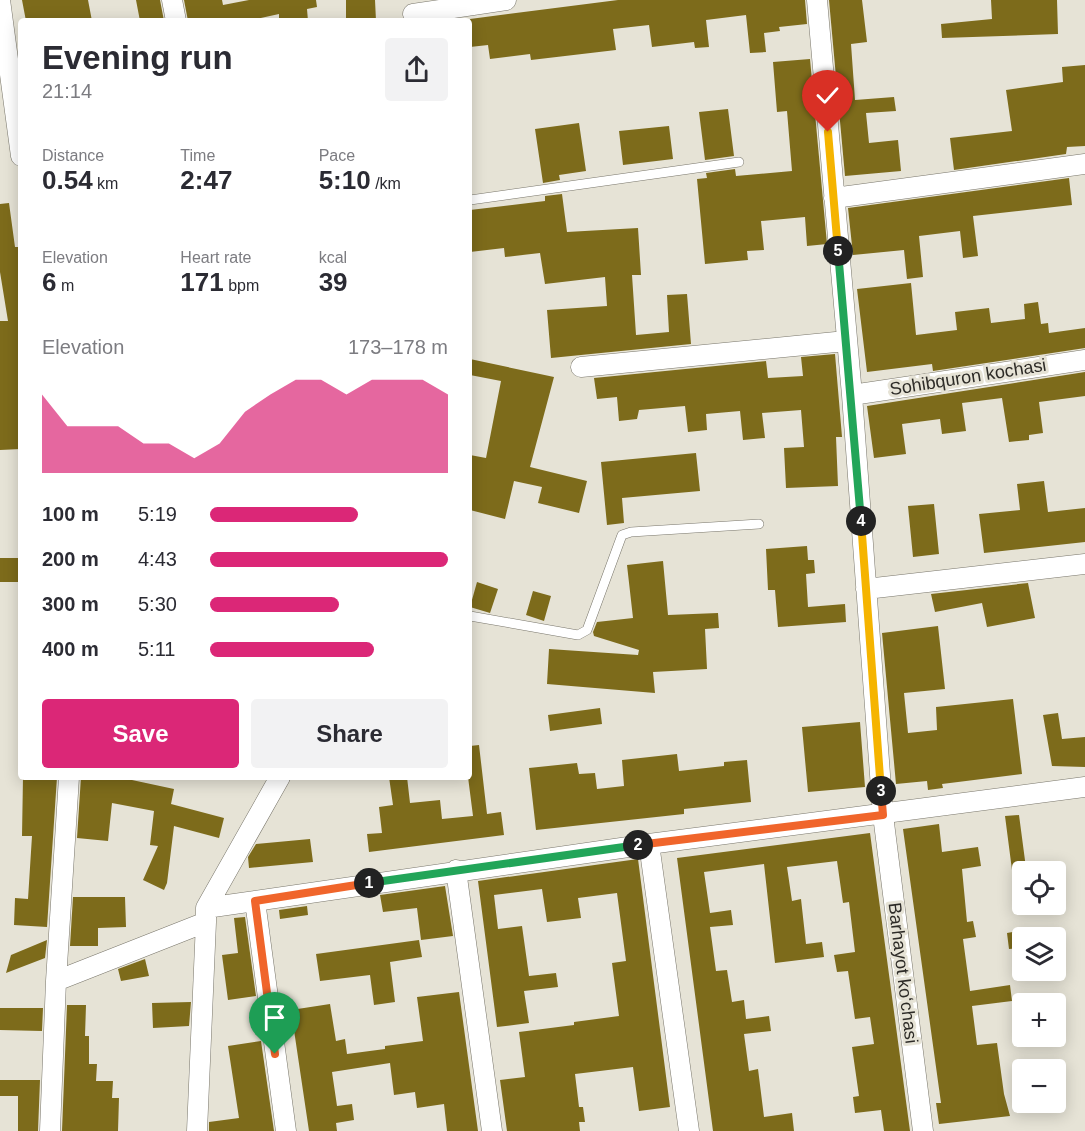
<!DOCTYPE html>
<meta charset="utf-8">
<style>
:root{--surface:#fff;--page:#f2f2f3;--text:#2b2b33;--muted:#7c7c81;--accent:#db2777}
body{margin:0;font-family:Arial,sans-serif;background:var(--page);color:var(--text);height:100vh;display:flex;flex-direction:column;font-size:22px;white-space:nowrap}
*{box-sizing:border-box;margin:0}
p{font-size:20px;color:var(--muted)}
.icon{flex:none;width:33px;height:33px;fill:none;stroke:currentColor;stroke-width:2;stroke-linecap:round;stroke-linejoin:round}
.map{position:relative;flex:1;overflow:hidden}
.panel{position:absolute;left:18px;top:18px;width:454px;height:762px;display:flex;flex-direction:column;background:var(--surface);border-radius:6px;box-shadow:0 3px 15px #0003}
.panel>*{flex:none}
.tools{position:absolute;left:1012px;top:861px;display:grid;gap:12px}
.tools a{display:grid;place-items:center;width:54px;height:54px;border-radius:6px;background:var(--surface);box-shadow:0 3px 15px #0003;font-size:30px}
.pin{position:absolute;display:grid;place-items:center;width:51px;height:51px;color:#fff;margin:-62px -26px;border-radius:50% 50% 50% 0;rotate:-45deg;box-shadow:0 0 6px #0007}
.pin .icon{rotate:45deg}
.km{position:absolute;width:30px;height:30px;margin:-15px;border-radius:50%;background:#222;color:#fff;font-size:16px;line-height:30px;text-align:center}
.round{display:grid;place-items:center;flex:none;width:63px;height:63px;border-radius:6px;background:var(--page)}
.summary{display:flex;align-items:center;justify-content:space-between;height:102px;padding:0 24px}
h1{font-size:33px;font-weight:700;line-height:45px}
.figures{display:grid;grid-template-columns:repeat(3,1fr);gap:9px;height:102px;padding:6px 24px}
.figures div{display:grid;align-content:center}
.figures b{font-size:26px;font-weight:700}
.figures small{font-size:16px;font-weight:400}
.figures p{font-size:16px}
.chart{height:168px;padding:12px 24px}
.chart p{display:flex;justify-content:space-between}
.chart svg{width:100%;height:108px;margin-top:6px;fill:var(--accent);opacity:.7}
.action{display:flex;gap:12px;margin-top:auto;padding:12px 24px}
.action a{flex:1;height:69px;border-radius:6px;background:var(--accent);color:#fff;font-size:24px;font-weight:700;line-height:69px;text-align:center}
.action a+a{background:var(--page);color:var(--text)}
ul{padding:0 24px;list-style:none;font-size:20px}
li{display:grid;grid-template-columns:96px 72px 1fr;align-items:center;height:45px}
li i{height:15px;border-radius:8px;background:var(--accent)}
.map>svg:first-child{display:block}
.building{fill:#7d6b1b}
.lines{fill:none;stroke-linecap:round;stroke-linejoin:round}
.lane-casing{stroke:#79766b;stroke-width:10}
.street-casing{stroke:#79766b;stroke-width:21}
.lane{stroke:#fff;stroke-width:9}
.street{stroke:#fff;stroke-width:20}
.split-1-casing{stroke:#fff;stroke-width:12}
.split-2-casing{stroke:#fff;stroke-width:12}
.split-3-casing{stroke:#fff;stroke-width:12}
.split-4-casing{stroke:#fff;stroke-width:12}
.split-5-casing{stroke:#fff;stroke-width:12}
.split-6-casing{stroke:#fff;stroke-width:12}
.split-1{stroke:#f0652b;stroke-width:8}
.split-2{stroke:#22a559;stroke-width:8}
.split-3{stroke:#f0652b;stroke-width:8}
.split-4{stroke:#f5b400;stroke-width:8}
.split-5{stroke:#22a559;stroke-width:8}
.split-6{stroke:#f5b400;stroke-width:8}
.labels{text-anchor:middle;stroke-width:6;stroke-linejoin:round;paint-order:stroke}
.street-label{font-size:18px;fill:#2d2b27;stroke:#e6e3d6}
</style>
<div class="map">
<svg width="1085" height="1131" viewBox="0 0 1085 1131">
<rect width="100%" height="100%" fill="#e6e3d6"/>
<!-- building -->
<path class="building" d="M 22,0 L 88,0 L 92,21 L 26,21 Z
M 136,0 L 160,0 L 164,21 L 140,21 Z
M 184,0 L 222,0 L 223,5 L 249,0 L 316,0 L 317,7 L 307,9 L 308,21 L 279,21 L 279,14 L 247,21 L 188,21 Z
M 346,0 L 375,0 L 376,21 L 346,21 Z
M 618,0 L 805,0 L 807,24 L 779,27 L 780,31 L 764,33 L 766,52 L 750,53 L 746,15 L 706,20 L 709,47 L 695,48 L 694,42 L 652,47 L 649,25 L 613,29 L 616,50 L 531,60 L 530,54 L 490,59 L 488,45 L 470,47 L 470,19 Z
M 829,0 L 862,0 L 867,42 L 851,44 L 855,100 L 894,97 L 896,111 L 866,113 L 869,143 L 898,140 L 901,171 L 845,176 Z
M 991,0 L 1057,0 L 1058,34 L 942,38 L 941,24 L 992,19 Z
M 810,59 L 827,244 L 807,246 L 805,217 L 761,221 L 764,250 L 747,251 L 748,260 L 705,264 L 697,179 L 707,178 L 706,173 L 735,169 L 736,176 L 792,171 L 787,111 L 777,112 L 773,62 Z
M 1085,65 L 1085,146 L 1067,147 L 1066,154 L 954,170 L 950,138 L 1012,131 L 1006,90 L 1063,82 L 1062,67 Z
M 728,109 L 734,156 L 705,160 L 699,112 Z
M 579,123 L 586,171 L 559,175 L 560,180 L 543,183 L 535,129 Z
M 669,126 L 673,159 L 623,165 L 619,131 Z
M 1069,178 L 1072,205 L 973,216 L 978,256 L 963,258 L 960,231 L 919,236 L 923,277 L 907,279 L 904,250 L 853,255 L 848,208 Z
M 562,194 L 567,232 L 638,228 L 641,275 L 632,275 L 636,335 L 669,332 L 667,295 L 687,294 L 691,344 L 551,358 L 547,310 L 607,306 L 605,277 L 545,284 L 540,253 L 505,257 L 504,248 L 470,252 L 470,210 L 545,201 L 545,196 Z
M 9,203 L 15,247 L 21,247 L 21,449 L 0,450 L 0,321 L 8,321 L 0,272 L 0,204 Z
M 911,283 L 916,335 L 957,330 L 955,312 L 989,308 L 991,323 L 1025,319 L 1024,304 L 1038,302 L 1041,324 L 1048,323 L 1049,333 L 1085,328 L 1085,348 L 933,371 L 932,364 L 867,372 L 857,289 Z
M 835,354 L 842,437 L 836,437 L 838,486 L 786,488 L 784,448 L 804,447 L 801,410 L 762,413 L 765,438 L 743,440 L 740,411 L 706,414 L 707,430 L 688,432 L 685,406 L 639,410 L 637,419 L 619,421 L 617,397 L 597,399 L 594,378 L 766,361 L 768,378 L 803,376 L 801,357 Z
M 470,359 L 554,377 L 530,467 L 587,481 L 579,513 L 538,503 L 542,487 L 514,481 L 505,519 L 470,510 L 470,455 L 486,458 L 501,381 L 470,375 Z
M 1085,372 L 1085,396 L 1039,402 L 1043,433 L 1029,435 L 1029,440 L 1009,442 L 1002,398 L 962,403 L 966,431 L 942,434 L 940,419 L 902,424 L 906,454 L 874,458 L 867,406 Z
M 696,453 L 700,491 L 622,498 L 624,523 L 607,525 L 601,462 Z
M 1044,481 L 1048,512 L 1085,508 L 1085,542 L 984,553 L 979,514 L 1020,510 L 1017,484 Z
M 934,504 L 939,554 L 913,557 L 908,506 Z
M 807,546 L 808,560 L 814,560 L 815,573 L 806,574 L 808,607 L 845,604 L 846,622 L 778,627 L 775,590 L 768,590 L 766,549 Z
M 0,558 L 21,558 L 21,582 L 0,582 Z
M 663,561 L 668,615 L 718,613 L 719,628 L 705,629 L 707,669 L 653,672 L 655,693 L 547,684 L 549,649 L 638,655 L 639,650 L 594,636 L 593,632 L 597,622 L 633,618 L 627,565 Z
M 477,582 L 498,589 L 490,613 L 470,607 Z
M 1028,583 L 1035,618 L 987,627 L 982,603 L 935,612 L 931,594 Z
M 533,591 L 551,596 L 544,621 L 526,615 Z
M 938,626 L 945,689 L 904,693 L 908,733 L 937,730 L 936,707 L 1013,699 L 1022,774 L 942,784 L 943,788 L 928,790 L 927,781 L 896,784 L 882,633 Z
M 600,708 L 602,724 L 550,731 L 548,715 Z
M 1058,713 L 1062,739 L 1085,737 L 1085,767 L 1052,766 L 1043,715 Z
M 860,722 L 865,787 L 808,792 L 802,727 Z
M 479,745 L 487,814 L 501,812 L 504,835 L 369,852 L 367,834 L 382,833 L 379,807 L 393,805 L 389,777 L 407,777 L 410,803 L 440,800 L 442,819 L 473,816 L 468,777 L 470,746 Z
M 677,754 L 679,771 L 724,766 L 724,762 L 747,760 L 751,802 L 684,809 L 684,814 L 536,830 L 529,768 L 577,763 L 579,774 L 595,773 L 597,789 L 624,786 L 622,760 Z
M 23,777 L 57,777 L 47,927 L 14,925 L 15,898 L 28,899 L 32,836 L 22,836 Z
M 81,777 L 118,777 L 174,789 L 171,804 L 224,818 L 219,838 L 174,826 L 167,883 L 164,890 L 143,880 L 158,846 L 150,845 L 154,811 L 112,803 L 108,841 L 77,838 Z
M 1019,815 L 1026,868 L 1012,870 L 1005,816 Z
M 939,824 L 942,852 L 978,847 L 981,866 L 962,869 L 967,922 L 973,921 L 976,937 L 963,939 L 970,991 L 1010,985 L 1012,1001 L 972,1006 L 977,1045 L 997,1043 L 1004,1094 L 1010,1116 L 939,1124 L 936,1103 L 941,1103 L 903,829 Z
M 870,833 L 910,1131 L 884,1131 L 881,1110 L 855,1113 L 853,1097 L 859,1096 L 852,1047 L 874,1044 L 870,1017 L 855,1019 L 848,971 L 837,972 L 834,955 L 855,952 L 849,902 L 843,903 L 837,861 L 787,867 L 792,901 L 801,899 L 806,944 L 822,942 L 824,957 L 775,963 L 764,864 L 704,872 L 710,913 L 731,910 L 733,925 L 710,927 L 716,971 L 727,970 L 732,1002 L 744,1000 L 746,1019 L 769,1016 L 771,1031 L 744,1034 L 749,1071 L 758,1069 L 764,1117 L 792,1113 L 794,1131 L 713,1131 L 677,858 Z
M 310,839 L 313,862 L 249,868 L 248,857 L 256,844 Z
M 638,859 L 670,1107 L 639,1111 L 633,1067 L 575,1074 L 579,1107 L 583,1107 L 585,1122 L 579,1122 L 580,1131 L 507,1131 L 500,1080 L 525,1077 L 519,1032 L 574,1025 L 574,1022 L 619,1016 L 612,963 L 626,961 L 617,893 L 578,898 L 581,918 L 547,922 L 542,889 L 494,895 L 498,929 L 522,926 L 529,976 L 556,973 L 558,987 L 524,991 L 529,1023 L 497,1027 L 478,881 Z
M 445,886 L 453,936 L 421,940 L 417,908 L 383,912 L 380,895 Z
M 73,897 L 125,897 L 126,927 L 98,928 L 98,946 L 70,946 Z
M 307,906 L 308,915 L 280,919 L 279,910 Z
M 245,917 L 256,996 L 228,1000 L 222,955 L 238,953 L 234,918 Z
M 1023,930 L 1023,948 L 1009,949 L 1007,933 Z
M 47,940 L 45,958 L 6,973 L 11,955 Z
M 419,940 L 422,957 L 390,962 L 395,1002 L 374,1005 L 370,975 L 320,981 L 316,954 Z
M 145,959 L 149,976 L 121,981 L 118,969 Z
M 459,992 L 478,1131 L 447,1131 L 444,1104 L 417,1108 L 415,1092 L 394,1095 L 390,1063 L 332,1072 L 337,1106 L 352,1104 L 354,1120 L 336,1123 L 337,1131 L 309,1131 L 291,1010 L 330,1004 L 336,1041 L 345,1039 L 347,1054 L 385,1049 L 385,1046 L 423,1041 L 417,997 Z
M 191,1002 L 189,1026 L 153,1028 L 152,1003 Z
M 67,1005 L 86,1005 L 85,1036 L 89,1036 L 89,1064 L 97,1064 L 96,1081 L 113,1081 L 112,1098 L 119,1098 L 118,1131 L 62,1131 Z
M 0,1008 L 43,1008 L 42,1031 L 0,1030 Z
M 261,1041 L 274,1131 L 209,1131 L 209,1122 L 239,1118 L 228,1046 Z
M 0,1080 L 40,1080 L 38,1131 L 18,1131 L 18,1096 L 0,1096 Z"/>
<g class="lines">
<defs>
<path id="lane" d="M 470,200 L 739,162
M 470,616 L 578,635 L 587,630 L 622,535 L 631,532 L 759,524"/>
<path id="street" d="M 0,0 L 21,156
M 172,0 L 176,21
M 817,0 L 852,395 L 883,815 L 923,1131
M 413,14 L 506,0
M 834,198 L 1085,164
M 581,367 L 846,341
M 852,395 L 1085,360
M 866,589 L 1085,564
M 649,844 L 689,1131
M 456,870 L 492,1131
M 255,901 L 286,1131
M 206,908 L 649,844 L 1085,787
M 56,981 L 69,777
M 50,1131 L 56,981 L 206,922 L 206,908 L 280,777
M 197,1131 L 206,922"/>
</defs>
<!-- lane casing -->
<use href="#lane" class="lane-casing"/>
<!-- street casing -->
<use href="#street" class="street-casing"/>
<!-- lane -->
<use href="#lane" class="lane"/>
<!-- street -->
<use href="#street" class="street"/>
</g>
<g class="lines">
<defs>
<path id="split-1" d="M 275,1054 L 255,901 L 369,883"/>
<path id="split-2" d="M 369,883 L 638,845"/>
<path id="split-3" d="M 638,845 L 883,815 L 881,791"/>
<path id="split-4" d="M 861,521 L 881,791"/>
<path id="split-5" d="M 838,251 L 861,521"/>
<path id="split-6" d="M 828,132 L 838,251"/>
</defs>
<!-- split-1 casing -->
<use href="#split-1" class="split-1-casing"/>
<!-- split-2 casing -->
<use href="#split-2" class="split-2-casing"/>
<!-- split-3 casing -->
<use href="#split-3" class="split-3-casing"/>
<!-- split-4 casing -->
<use href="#split-4" class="split-4-casing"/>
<!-- split-5 casing -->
<use href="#split-5" class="split-5-casing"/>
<!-- split-6 casing -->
<use href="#split-6" class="split-6-casing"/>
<!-- split-1 -->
<use href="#split-1" class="split-1"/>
<!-- split-2 -->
<use href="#split-2" class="split-2"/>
<!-- split-3 -->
<use href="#split-3" class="split-3"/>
<!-- split-4 -->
<use href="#split-4" class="split-4"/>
<!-- split-5 -->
<use href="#split-5" class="split-5"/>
<!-- split-6 -->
<use href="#split-6" class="split-6"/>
</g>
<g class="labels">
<!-- street labels -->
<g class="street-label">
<text transform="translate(968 377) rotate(-9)" y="6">Sohibquron kochasi</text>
<text transform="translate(903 973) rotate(83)" y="6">Barhayot koʻchasi</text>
</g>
</g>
</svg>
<div class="tools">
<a><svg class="icon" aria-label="locate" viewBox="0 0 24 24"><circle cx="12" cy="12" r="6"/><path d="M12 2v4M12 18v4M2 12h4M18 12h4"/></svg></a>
<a><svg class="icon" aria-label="layers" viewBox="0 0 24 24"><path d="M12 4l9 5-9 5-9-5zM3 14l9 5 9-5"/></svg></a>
<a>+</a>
<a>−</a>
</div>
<div class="pin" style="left:275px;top:1054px;background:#1e9e55"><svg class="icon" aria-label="arrive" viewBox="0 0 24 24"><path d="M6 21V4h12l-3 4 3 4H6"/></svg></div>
<div class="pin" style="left:828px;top:132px;background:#d93025"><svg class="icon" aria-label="check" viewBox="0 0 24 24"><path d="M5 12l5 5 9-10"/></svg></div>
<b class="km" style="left:369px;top:883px">1</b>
<b class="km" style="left:638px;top:845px">2</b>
<b class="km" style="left:881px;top:791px">3</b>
<b class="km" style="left:861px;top:521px">4</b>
<b class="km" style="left:838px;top:251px">5</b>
<section class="panel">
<div class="summary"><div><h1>Evening run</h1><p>21:14</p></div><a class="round"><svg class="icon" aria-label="share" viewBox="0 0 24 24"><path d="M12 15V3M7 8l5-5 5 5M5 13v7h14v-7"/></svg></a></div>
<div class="figures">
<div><p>Distance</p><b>0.54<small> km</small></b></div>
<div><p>Time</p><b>2:47</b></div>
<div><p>Pace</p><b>5:10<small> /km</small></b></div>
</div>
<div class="figures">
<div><p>Elevation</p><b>6<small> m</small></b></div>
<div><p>Heart rate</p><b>171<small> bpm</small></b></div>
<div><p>kcal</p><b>39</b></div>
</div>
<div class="chart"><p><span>Elevation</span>173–178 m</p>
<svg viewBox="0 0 160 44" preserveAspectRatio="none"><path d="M0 44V12L10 25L20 25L30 25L40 32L50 32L60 38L70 32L80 19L90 12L100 6L110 6L120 12L130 6L140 6L150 6L160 12V44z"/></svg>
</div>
<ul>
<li><b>100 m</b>5:19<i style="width:62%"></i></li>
<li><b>200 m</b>4:43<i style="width:100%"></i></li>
<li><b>300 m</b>5:30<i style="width:54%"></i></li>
<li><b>400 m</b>5:11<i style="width:69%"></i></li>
</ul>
<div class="action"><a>Save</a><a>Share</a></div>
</section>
</div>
